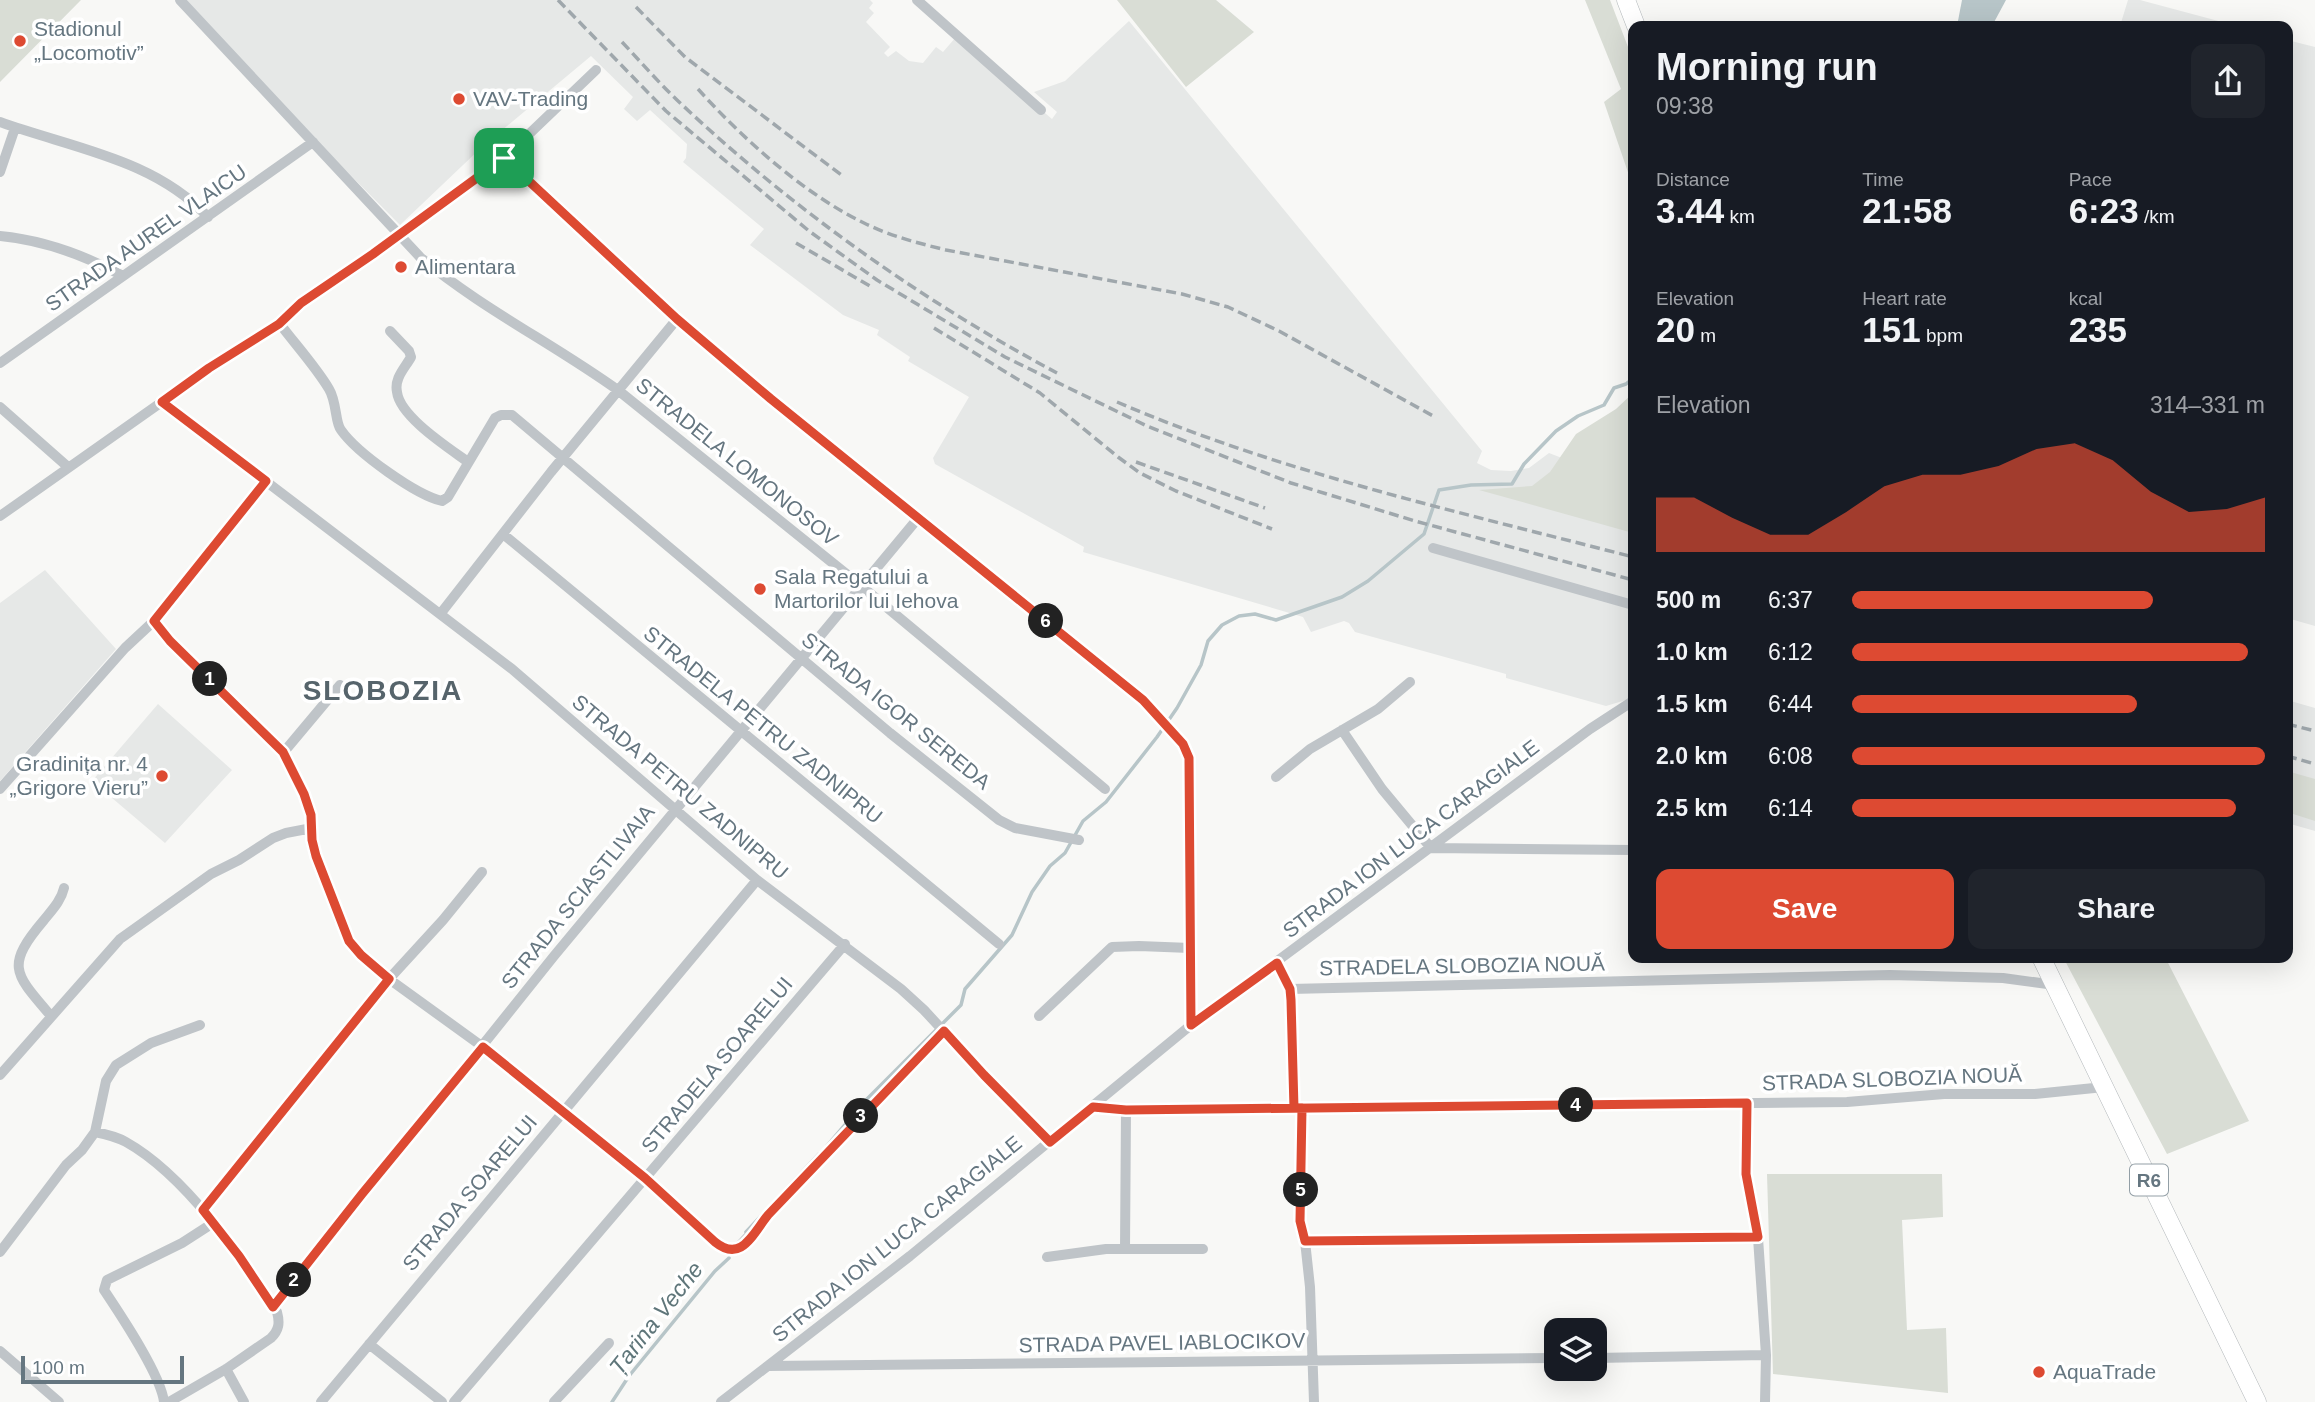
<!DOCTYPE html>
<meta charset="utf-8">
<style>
:root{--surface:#171b24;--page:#20242c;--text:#f1f3f6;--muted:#9ea1a6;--accent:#dd4a32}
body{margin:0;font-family:Helvetica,sans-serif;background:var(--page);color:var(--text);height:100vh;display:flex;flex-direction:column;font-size:26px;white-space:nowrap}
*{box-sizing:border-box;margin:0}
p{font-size:23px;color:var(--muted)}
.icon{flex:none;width:38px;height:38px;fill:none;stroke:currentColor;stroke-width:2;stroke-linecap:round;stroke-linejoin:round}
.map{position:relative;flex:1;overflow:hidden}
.side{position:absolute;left:1628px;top:21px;width:665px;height:942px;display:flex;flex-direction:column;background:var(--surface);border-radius:14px;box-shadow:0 7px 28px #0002}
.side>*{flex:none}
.controls{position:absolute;left:1544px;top:1318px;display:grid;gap:14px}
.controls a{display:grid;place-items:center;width:63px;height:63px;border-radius:14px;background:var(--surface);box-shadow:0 7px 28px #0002;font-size:35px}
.scale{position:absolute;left:21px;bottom:18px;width:163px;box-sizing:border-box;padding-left:7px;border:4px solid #657680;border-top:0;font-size:19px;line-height:24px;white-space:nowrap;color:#657680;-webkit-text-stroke:5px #fff;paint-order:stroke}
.pin{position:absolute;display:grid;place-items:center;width:60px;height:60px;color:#fff;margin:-30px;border-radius:14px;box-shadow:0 4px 10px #0006}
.km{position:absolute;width:35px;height:35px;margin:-18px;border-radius:50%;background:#222;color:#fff;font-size:19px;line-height:35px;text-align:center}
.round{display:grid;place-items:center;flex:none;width:74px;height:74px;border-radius:14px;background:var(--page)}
.head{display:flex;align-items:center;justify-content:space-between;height:119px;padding:0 28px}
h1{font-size:38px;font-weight:700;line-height:52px}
.metrics{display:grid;grid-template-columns:repeat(3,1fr);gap:10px;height:119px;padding:7px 28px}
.metrics div{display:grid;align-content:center}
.metrics b{font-size:35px;font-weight:700}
.metrics small{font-size:19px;font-weight:400}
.metrics p{font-size:19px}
.chart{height:196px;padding:14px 28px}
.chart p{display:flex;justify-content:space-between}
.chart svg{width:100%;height:126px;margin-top:7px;fill:var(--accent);opacity:.7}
.primary-button{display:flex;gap:14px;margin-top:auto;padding:14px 28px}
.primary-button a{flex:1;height:80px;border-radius:14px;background:var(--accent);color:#fff;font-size:28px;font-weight:700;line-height:80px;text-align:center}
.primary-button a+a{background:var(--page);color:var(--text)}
ul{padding:0 28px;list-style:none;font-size:23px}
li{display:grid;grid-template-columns:112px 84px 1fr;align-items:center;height:52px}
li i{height:18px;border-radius:9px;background:var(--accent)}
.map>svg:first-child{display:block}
.built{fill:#e6e8e7}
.green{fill:#d9ddd5}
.water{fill:#b7c5c8}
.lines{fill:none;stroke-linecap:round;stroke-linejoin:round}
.stream{stroke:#b7c5c8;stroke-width:3.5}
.trunk-casing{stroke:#b3b8bb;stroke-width:19}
.minor{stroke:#bfc4c8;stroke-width:10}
.trunk{stroke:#fff;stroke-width:18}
.rail{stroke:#9fa7ac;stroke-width:3.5;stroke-dasharray:10 5;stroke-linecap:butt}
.route-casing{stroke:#fff;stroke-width:14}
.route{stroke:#dd4a32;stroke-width:9}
.poi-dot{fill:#dd4a32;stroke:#fff;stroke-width:2.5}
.labels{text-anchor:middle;stroke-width:7;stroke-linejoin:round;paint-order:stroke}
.shield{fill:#fff;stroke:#939fa6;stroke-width:2}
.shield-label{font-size:19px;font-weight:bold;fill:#657680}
.poi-label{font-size:21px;fill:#657680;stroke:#fff;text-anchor:start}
.street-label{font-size:21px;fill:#657680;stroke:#fff}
.water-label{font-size:23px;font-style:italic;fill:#5f767a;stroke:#fff}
.district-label{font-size:28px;font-weight:bold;letter-spacing:2px;fill:#56646b;stroke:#fff}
</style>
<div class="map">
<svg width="2315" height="1402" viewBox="0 0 2315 1402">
<rect width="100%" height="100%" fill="#f8f8f6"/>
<!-- built -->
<path class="built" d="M 177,0 L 870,0 L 873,3 L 869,8 L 874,13 L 866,22 L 890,47 L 884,53 L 888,57 L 896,51 L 909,61 L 923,63 L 936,47 L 943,52 L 956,37 L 1052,119 L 1057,112 L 1034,92 L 1065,81 L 1129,21 L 1482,451 L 1477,463 L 1491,470 L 1511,471 L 1529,468 L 1549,453 L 1580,465 L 1633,448 L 1633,696 L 1626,700 L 1606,706 L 1506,678 L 1506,674 L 1355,632 L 1349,623 L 1344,621 L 1311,632 L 1303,617 L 1083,552 L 1084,547 L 935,464 L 933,458 L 969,397 L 908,361 L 910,357 L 877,335 L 879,330 L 843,315 L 750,245 L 764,229 L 683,162 L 686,158 L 687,144 L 650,110 L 637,121 L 624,109 L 633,97 L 591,56 L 483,146 L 400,225 Z
M 2128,0 L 2140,0 L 2237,26 L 2120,26 Z
M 2287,40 L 2315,47 L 2315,626 L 2287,618 Z
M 45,570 L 116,649 L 0,781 L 0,603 Z
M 2287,700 L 2315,708 L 2315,831 L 2287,823 Z
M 158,704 L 232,770 L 165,843 L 92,781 Z"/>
<!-- green -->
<path class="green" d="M 0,0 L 81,0 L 0,82 Z
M 1117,0 L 1216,0 L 1254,32 L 1186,87 Z
M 1585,0 L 1610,0 L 1633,60 L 1633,187 L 1604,102 L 1621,89 Z
M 1633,393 L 1633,533 L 1479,490 L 1532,486 L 1550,472 L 1576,434 L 1616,409 Z
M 2287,771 L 2315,779 L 2315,821 L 2287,812 Z
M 2063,957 L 2165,957 L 2249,1121 L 2167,1154 Z
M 1767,1174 L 1942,1174 L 1943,1217 L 1902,1220 L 1907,1330 L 1946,1328 L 1948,1393 L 1773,1374 Z"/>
<!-- water -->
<path class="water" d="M 1962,0 L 2006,0 L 1992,26 L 1957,26 Z"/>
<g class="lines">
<!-- stream -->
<path class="stream" d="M 827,1146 L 866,1100 L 961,1005 L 965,989 L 1012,935 L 1032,892 L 1050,866 L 1065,853 L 1083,821 L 1106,802 L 1157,737 L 1177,708 L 1201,665 L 1208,641 L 1222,625 L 1239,616 L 1255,614 L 1276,620 L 1342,597 L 1368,581 L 1424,534 L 1439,490 L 1471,485 L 1512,484 L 1524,464 L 1556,431 L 1578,416 L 1604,405 L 1614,388 L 1626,384 L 1633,378
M 746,1232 L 819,1154
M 612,1402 L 629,1376 L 715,1271 L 729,1258"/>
<defs>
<path id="trunk" d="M 1626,0 L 1636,26
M 2041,957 L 2257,1402"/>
</defs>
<!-- trunk casing -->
<use href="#trunk" class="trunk-casing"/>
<!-- minor -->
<path class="minor" d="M 180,0 L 420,257 C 482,309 554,344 619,391 L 860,585 L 1105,789
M 917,0 L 1041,110
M 0,122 C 72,148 154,159 208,217
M 504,158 L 677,319 L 771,399 L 1143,700 L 1183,744 L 1189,758 L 1191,1025
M 0,172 L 15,128
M 0,236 C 42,240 86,256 123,276
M 280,324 C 295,344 316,367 329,389 C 337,402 335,423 341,430 C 357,453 416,495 442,501 L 448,497 L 495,418 L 501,415 L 512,415 L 890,733 L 999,820 L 1015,828 L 1079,840
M 390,331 L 409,351 L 411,357 C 405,368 394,378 397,392 C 400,417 449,448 468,462
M 0,363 L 313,142
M 162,402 L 512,669 L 757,880 L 901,989 L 924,1010 L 984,1075 L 1050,1142
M 0,407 L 68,467
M 0,516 L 210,368 L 280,324 L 301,303 L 373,254 L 504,158 L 596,70
M 503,534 L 999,944
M 1433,548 L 1633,605
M 441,613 L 551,472 L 677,319
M 154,621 L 170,641 L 283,753 L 304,794 L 311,815 L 312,840 L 316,857 L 339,920 L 355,948 L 389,979 L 483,1047 L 645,1179 L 722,1248 L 735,1251 L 768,1215 L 944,1031
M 1342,730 L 1382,789 L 1431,848 L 1633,850
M 283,753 L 340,685
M 1276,777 L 1310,749 L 1378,709 L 1410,682
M 0,789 L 125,648 L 154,621 L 266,481
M 1277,963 L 1290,989 L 1291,1001 L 1294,1108
M 1290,989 L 1890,975 L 2003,978 L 2055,985
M 51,1016 C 14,973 5,966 44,920 C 52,910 61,901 64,888
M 1039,1016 L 1112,947 L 1139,946 L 1190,948
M 0,1075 L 120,939 L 211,874 L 239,860 L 273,838 L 286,833 L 312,828
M 1747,1103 L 1746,1174 L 1758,1238 L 1766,1355 L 1765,1402
M 1093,1107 L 1126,1110 L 1847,1102 L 1944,1094 L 2035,1094 L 2104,1087
M 1302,1108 L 1301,1226 L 1305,1241 L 1310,1287 L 1314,1402
M 95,1132 C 105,1134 117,1137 126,1142 C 185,1175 241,1256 277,1312 C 280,1323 279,1330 271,1338 L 226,1369 L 169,1402
M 203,1210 L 389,979 L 443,920 L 482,872
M 1305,1241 L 1758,1238
M 1125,1249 L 1126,1110
M 0,1252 L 66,1165 L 82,1150 L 95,1132 L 106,1081 L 116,1065 L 151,1043 L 200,1025
M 1047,1257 L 1106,1249 L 1203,1249
M 273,1307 L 554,956 L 919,517
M 369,1344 L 442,1402
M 0,1351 L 59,1402
M 1594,1358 L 1766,1355
M 768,1366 L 1556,1358
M 226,1369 L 244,1402
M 164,1402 C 161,1375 120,1314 104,1290 L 107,1280 L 182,1243 L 213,1223
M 321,1402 L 757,880
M 454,1402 L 845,944
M 554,1402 L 609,1343
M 721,1402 L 910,1256 L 1191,1025 L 1590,729 L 1633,701"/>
<!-- trunk -->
<use href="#trunk" class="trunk"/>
<!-- rail -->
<path class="rail" d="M 558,0 L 666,111 L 809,231 L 877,280 L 1005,357 L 1147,426 L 1291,483 L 1415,521 L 1633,580
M 636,7 L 685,57 L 844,177
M 622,42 C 641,62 658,82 677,100 C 791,208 919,299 1057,373
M 698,89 C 742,138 804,194 864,223 C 890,236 918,243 946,250 L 1182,294 L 1228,307 L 1279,331 L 1435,417
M 796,243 L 870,286
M 934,328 L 1040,393 L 1118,457 L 1140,473 L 1176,491 L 1272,529
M 1117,402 C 1282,473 1460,512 1633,557
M 1136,462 L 1265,508
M 2287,724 L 2315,731
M 2287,756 L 2315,764"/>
</g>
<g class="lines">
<defs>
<path id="route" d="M 504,158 L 373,254 L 301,303 L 279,324 L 209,368 L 162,402 L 266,481 L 154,621 L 170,641 L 283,752 L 304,794 L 311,815 L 312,840 L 316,856 L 349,941 L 361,955 L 389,979 L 203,1210 L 239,1256 L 273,1307 L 362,1194 L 483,1047 L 645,1178 L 715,1242 C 741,1263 752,1235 768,1215 L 944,1031 L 984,1075 L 1050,1142 L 1093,1107 L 1126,1110 L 1747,1103 L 1746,1174 L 1758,1237 L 1305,1241 L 1300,1221 L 1302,1108 L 1294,1108 L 1291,1000 L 1290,989 L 1277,963 L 1191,1025 L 1189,758 L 1183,744 L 1143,700 L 771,399 L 677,319 L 504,158"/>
</defs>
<!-- route casing -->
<use href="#route" class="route-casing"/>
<!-- route -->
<use href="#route" class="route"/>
</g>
<!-- markers -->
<g class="poi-dot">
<circle cx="20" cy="41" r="7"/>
<circle cx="459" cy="99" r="7"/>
<circle cx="401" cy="267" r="7"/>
<circle cx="760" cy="589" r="7"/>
<circle cx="162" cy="776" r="7"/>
<circle cx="2039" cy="1372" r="7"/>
</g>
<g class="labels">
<!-- shield labels -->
<rect class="shield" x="2130" y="1164.5" width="38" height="31" rx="5"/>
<g class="shield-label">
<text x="2149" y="1187">R6</text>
</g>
<!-- poi labels -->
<g class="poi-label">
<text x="34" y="36">Stadionul<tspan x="34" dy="24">„Locomotiv”</tspan></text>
<text x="473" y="106">VAV-Trading</text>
<text x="415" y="274">Alimentara</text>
<text x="774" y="584">Sala Regatului a<tspan x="774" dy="24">Martorilor lui Iehova</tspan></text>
<text x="148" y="771" text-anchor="end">Gradinița nr. 4<tspan x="148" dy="24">„Grigore Vieru”</tspan></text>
<text x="2053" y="1379">AquaTrade</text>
</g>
<!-- street labels -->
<g class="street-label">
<text transform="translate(146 238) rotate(-35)" y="7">STRADA AUREL VLAICU</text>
<text transform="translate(737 462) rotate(39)" y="7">STRADELA LOMONOSOV</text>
<text transform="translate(896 711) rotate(39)" y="7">STRADA IGOR SEREDA</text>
<text transform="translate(763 725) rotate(39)" y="7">STRADELA PETRU ZADNIPRU</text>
<text transform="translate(680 787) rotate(40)" y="7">STRADA PETRU ZADNIPRU</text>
<text transform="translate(1411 839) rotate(-37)" y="7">STRADA ION LUCA CARAGIALE</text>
<text transform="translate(578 897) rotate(-51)" y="7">STRADA SCIASTLIVAIA</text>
<text transform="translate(1462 966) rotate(-1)" y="7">STRADELA SLOBOZIA NOUĂ</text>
<text transform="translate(717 1065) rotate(-50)" y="7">STRADELA SOARELUI</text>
<text transform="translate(1892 1079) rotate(-2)" y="7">STRADA SLOBOZIA NOUĂ</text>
<text transform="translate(470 1193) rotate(-50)" y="7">STRADA SOARELUI</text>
<text transform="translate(897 1239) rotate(-39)" y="7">STRADA ION LUCA CARAGIALE</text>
<text transform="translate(1162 1343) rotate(-1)" y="7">STRADA PAVEL IABLOCIKOV</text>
</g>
<!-- water labels -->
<g class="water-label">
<text transform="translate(656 1318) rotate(-52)" y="8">Țarina Veche</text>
</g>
<!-- district labels -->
<g class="district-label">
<text x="383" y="700">SLOBOZIA</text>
</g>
</g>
</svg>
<div class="controls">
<a><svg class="icon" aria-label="layers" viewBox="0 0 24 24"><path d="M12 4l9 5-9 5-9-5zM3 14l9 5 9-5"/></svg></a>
</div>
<div class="scale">100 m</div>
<div class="pin" style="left:504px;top:158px;background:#1e9e55"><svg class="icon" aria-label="arrive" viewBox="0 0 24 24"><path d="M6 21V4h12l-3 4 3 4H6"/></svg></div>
<b class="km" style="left:210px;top:679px">1</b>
<b class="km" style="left:294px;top:1280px">2</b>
<b class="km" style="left:861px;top:1116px">3</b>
<b class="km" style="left:1576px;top:1105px">4</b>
<b class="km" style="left:1301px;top:1190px">5</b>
<b class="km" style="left:1046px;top:621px">6</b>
<section class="side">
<div class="head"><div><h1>Morning run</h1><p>09:38</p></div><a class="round"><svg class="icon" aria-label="share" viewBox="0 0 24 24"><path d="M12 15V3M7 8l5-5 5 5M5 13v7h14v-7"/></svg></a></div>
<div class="metrics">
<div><p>Distance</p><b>3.44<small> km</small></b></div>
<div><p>Time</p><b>21:58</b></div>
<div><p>Pace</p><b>6:23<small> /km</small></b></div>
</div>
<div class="metrics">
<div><p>Elevation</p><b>20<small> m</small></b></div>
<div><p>Heart rate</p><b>151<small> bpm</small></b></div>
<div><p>kcal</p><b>235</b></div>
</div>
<div class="chart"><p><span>Elevation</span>314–331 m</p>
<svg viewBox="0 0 160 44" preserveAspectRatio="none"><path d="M0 44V25L10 25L20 32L30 38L40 38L50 30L60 21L70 17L80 17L90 14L100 8L110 6L120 12L130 23L140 30L150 29L160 25V44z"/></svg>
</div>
<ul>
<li><b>500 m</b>6:37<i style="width:73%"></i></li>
<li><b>1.0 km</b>6:12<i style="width:96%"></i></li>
<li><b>1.5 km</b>6:44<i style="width:69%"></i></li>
<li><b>2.0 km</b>6:08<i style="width:100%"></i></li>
<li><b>2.5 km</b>6:14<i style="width:93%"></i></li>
</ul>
<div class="primary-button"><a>Save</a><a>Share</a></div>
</section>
</div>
